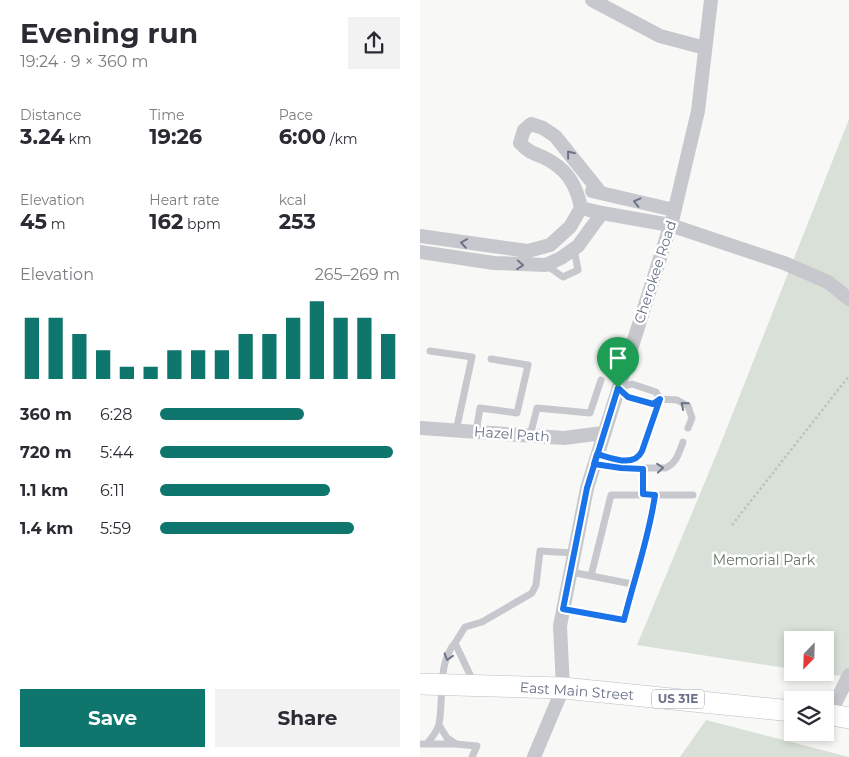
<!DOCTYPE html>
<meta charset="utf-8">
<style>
:root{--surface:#fff;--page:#f2f2f3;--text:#2b2b33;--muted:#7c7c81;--accent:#0f766e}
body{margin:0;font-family:Montserrat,sans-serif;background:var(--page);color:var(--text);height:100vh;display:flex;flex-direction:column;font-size:19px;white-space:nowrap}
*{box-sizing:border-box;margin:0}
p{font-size:16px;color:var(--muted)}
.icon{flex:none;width:28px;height:28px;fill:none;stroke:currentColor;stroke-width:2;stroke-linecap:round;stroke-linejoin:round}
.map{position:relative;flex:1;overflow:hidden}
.panel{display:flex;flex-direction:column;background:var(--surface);width:420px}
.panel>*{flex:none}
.needle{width:32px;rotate:203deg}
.buttons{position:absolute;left:364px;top:631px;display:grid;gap:10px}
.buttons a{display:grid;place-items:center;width:50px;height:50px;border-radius:0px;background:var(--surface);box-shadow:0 2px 8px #0003;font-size:25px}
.pin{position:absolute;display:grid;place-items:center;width:42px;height:42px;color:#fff;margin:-51px -21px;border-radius:50% 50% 50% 0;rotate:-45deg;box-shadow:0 0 5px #0007}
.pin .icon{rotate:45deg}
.round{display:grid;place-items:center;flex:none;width:52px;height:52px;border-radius:0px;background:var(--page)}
.head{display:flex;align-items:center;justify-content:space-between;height:85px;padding:0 20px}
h1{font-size:28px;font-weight:700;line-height:38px}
.figures{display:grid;grid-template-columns:repeat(3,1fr);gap:8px;height:85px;padding:5px 20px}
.figures div{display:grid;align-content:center}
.figures b{font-size:21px;font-weight:700}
.figures small{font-size:14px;font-weight:400}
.figures p{font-size:14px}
.chart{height:140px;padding:10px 20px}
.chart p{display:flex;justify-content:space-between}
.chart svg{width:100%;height:90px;margin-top:5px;stroke:var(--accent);stroke-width:6}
.action{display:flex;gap:10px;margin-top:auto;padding:10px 20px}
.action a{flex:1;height:58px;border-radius:0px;background:var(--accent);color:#fff;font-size:20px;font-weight:700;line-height:58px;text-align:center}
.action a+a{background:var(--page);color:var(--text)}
ul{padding:0 20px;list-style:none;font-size:16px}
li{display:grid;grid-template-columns:80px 60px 1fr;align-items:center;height:38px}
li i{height:12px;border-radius:6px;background:var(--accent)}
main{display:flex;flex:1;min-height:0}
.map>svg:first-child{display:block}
.green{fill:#d8e0d7}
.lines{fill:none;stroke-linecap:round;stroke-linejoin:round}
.primary-casing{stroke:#bbbdc2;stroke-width:22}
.path{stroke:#c0c1c4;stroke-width:2.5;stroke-dasharray:2.5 2.5;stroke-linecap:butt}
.lane{stroke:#c6c8cd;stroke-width:7}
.street{stroke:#c6c8cd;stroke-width:14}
.primary{stroke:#fff;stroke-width:21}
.oneway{stroke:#6d758a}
.route-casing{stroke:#fff;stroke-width:10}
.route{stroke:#1a73e8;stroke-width:6}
.labels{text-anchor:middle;stroke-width:5;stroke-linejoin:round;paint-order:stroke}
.shield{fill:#fff;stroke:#959cab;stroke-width:1}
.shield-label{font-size:12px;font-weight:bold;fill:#687187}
.street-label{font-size:14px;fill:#687187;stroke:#fff}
.park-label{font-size:14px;fill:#637964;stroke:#fff}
</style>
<main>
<section class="panel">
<div class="head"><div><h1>Evening run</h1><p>19:24 · 9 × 360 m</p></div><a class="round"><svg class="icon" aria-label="share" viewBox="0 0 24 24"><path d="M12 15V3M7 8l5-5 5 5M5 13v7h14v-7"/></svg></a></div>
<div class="figures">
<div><p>Distance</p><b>3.24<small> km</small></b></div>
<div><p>Time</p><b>19:26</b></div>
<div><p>Pace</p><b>6:00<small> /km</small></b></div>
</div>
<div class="figures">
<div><p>Elevation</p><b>45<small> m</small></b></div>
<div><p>Heart rate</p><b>162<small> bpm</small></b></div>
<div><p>kcal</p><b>253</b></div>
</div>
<div class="chart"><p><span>Elevation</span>265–269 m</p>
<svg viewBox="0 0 160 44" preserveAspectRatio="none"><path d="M5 44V14M15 44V14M25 44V22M35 44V30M45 44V38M55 44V38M65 44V30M75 44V30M85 44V30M95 44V22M105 44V22M115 44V14M125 44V6M135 44V14M145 44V14M155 44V22"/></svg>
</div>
<ul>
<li><b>360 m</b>6:28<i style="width:60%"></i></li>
<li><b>720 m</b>5:44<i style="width:97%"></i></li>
<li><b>1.1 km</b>6:11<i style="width:71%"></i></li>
<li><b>1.4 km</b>5:59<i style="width:81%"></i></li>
</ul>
<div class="action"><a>Save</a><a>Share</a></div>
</section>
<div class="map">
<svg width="429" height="757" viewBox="0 0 429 757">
<rect width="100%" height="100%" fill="#f8f9f6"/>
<!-- green -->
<path class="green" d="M 429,119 L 429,677 L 398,673 L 405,672 L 405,640 L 372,640 L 372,669 L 217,645 L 299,448 Z
M 286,720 L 429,757 L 260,757 Z"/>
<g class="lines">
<defs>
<path id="primary" d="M 0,684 L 143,688 L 372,711
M 405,714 L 429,718"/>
</defs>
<!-- primary casing -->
<use href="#primary" class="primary-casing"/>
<!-- path -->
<path class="path" d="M 312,525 L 429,376"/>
<!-- lane -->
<path class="lane" d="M 126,265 L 143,277 L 158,270 L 154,249
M 10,351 L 52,357 L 36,431
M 212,384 L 236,392 L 240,399 L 233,404 L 208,397 L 198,388 Z
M 56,432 L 60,408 L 97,413 L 108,365 L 71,359
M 110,436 L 117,408 L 170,413 L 181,380
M 177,454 C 192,458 214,468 222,451 L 240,399 L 257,400 L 268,406 L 272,418 L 268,428
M 174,463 L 201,468 L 245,468 C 256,464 259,453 263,442
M 223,494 L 223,469
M 171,576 L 191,495 L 273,495
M 212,584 L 229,529 L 235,495
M 143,609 L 204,620 L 212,584 L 151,572
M 35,643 L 45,627 L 62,622 L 112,593 L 116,585 L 120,551 L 154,553
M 19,725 L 27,738 L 36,744
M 0,744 L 7,744 C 11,738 18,731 19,724 C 24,699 17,663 35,643 L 53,681
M 7,744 L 36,744 L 57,746 L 52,757"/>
<!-- street -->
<path class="street" d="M 172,0 L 240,36 L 285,48
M 172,191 L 254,210
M 161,208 L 182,213 L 250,225 L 364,263 L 408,282 L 429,299
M 161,208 C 156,183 146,168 123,157 C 113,153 107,151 100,143 L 104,130 L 111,124 L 123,128 L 135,136 L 180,192
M 0,236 L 108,251 L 130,245 L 150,227 L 161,208
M 0,252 L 74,263 L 126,265 L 141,258 L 158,246 L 182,213
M 0,428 L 144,438 L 183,433
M 410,714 L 429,675
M 114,757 L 143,688 L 140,626 L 167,488 L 253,217 L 278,111 L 291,0"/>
<!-- primary -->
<use href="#primary" class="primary"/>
</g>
<!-- one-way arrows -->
<defs><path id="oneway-chevron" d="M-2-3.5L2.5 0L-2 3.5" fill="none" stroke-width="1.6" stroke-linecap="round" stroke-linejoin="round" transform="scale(1.25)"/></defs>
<g class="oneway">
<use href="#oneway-chevron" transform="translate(150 154) rotate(-129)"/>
<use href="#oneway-chevron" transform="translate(217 202) rotate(-166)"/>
<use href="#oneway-chevron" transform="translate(44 243) rotate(-172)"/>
<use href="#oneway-chevron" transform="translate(100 265) rotate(4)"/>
<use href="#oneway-chevron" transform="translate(264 405) rotate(-140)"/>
<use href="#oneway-chevron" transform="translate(240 468) rotate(-5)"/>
<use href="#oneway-chevron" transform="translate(28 657) rotate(107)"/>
</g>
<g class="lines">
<defs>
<path id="route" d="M 198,388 L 167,488 L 143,609 L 204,620 C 214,579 229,538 235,495 L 223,494 L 223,469 L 201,468 L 174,464 L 177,454 C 192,458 214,468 222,451 L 240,399 L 233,404 L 208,397 L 198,388"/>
</defs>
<!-- route casing -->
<use href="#route" class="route-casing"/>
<!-- route -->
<use href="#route" class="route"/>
</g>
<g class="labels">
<!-- shield labels -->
<rect class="shield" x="232" y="689.5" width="52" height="19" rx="4"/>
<g class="shield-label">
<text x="258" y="703">US 31E</text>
</g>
<!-- street labels -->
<g class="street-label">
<text transform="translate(235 272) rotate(-72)" y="5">Cherokee Road</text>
<text transform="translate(92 434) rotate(4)" y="5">Hazel Path</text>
<text transform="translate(157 691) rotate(4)" y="5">East Main Street</text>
</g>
<!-- park labels -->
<g class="park-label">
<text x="344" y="565">Memorial Park</text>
</g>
</g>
</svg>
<div class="buttons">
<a><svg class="needle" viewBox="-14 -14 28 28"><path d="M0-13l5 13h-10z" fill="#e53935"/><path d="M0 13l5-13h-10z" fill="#7c7c81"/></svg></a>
<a><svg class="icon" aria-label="layers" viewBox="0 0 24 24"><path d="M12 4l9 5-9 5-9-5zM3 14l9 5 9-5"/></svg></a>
</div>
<div class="pin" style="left:198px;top:388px;background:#1e9e55"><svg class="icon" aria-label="arrive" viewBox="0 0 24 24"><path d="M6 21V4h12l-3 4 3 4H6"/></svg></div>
</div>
</main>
